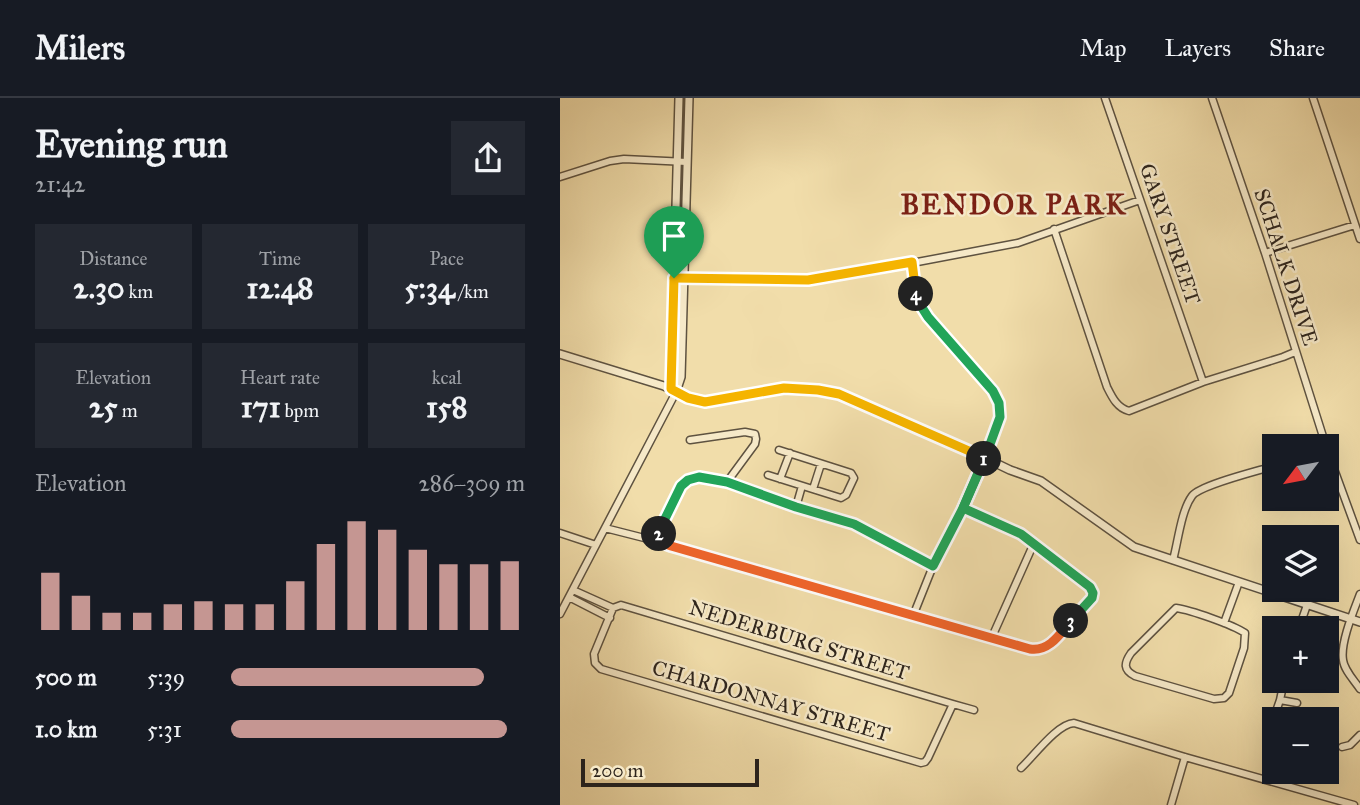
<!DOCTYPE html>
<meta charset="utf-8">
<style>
:root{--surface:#171b24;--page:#242831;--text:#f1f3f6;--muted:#9ea1a6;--line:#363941;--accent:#c59692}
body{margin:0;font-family:"IM FELL Great Primer",serif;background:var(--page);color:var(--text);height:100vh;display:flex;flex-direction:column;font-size:26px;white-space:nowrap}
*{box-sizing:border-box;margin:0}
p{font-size:23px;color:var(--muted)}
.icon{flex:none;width:38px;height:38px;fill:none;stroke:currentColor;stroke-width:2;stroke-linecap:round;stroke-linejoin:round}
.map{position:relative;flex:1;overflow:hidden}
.sheet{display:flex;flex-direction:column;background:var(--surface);width:560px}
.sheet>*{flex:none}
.needle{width:46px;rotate:238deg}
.buttons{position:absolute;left:702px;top:336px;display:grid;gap:14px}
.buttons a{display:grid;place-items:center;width:77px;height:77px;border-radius:0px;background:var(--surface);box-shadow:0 7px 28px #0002;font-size:35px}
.scale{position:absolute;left:21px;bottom:18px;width:178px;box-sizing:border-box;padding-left:7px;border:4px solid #2d241c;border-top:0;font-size:19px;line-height:24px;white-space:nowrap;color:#2d241c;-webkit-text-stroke:5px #f6e9c8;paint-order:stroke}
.pin{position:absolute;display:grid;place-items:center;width:60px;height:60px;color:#fff;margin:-72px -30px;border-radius:50% 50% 50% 0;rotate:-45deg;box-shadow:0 0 7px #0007}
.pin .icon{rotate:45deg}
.km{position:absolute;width:35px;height:35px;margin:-18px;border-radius:50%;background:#222;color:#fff;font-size:19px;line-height:35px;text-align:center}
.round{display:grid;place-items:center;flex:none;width:74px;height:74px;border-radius:0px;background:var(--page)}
.head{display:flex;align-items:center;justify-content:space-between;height:119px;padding:0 35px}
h1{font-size:38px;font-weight:700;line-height:52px}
.figures{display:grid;grid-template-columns:repeat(3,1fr);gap:10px;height:119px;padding:7px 35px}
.figures div{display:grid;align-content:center;border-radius:0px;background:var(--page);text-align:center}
.figures b{font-size:30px;font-weight:700}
.figures small{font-size:19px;font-weight:400}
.figures p{font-size:19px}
.chart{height:196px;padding:14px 35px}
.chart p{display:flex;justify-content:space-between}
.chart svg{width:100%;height:126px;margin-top:7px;stroke:var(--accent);stroke-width:6}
ul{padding:0 35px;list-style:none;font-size:23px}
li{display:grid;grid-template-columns:112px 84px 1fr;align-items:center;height:52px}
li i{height:18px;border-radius:9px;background:var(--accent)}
header{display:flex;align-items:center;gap:42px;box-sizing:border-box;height:98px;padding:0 35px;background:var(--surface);border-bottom:2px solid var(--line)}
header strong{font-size:33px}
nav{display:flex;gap:38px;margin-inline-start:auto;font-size:24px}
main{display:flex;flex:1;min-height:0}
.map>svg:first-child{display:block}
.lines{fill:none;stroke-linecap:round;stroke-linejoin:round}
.minor-casing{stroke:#5e5240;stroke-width:9}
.tertiary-casing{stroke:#5e5240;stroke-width:10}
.minor{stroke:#f6e9c8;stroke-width:6}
.tertiary{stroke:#f6e9c8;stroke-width:7}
.split-1-casing{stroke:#fff;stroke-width:14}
.split-2-casing{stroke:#fff;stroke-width:14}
.split-3-casing{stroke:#fff;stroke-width:14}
.split-4-casing{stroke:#fff;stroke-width:14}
.split-5-casing{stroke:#fff;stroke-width:14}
.split-1{stroke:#f5b400;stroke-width:9}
.split-2{stroke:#22a559;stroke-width:9}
.split-3{stroke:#f0652b;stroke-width:9}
.split-4{stroke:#22a559;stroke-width:9}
.split-5{stroke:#f5b400;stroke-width:9}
.labels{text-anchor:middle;stroke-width:5;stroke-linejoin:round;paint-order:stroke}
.street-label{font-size:21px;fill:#2d241c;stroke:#f6e9c8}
.district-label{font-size:28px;font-weight:bold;letter-spacing:2px;fill:#7a1f14;stroke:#f6e9c8}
</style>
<header>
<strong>Milers</strong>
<nav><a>Map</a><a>Layers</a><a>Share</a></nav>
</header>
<main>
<section class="sheet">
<div class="head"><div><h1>Evening run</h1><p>21:42</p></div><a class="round"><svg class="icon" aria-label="share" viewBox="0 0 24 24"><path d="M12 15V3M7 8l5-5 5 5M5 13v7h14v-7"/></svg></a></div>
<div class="figures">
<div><p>Distance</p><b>2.30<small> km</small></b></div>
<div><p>Time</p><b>12:48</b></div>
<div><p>Pace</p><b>5:34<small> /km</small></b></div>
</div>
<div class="figures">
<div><p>Elevation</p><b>25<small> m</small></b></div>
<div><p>Heart rate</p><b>171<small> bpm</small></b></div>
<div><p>kcal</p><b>158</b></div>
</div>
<div class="chart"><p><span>Elevation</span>286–309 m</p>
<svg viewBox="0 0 160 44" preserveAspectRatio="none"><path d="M5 44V24M15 44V32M25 44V38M35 44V38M45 44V35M55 44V34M65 44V35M75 44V35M85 44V27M95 44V14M105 44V6M115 44V9M125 44V16M135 44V21M145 44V21M155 44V20"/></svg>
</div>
<ul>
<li><b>500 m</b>5:39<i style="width:86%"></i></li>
<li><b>1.0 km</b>5:31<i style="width:94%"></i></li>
</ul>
</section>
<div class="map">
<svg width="800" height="707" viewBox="0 0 800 707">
<rect width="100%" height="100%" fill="#f1ddaa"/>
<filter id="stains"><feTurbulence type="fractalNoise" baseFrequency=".00286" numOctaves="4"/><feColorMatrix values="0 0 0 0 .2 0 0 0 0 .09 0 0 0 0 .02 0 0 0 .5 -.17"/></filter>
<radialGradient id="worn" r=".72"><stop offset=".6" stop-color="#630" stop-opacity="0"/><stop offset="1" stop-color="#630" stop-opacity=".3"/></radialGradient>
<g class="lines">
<defs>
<path id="minor" d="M 545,0 L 643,284
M 652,0 L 705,155 L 766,348
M 753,0 L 800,141
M 0,79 L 50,63 L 64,61 L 127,64
M 494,131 L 547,289 C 552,299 557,310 569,313 L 643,284 L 723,259 L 735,254
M 705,155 L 795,127
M 352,165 C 354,185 357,202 367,219 L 433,293 C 438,302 441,309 440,319 L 425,360 L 403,410 L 373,468 L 353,518
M 114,180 L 248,182 L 352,165 L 458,145 L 580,102
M 130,342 L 185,334 L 195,336 L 196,341 L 195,346 L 167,384
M 766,349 L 800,442
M 208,377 L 281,400 L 286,397 L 294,380 L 291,375 L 219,352
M 220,381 L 230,355
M 253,391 L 261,366
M 236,409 L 242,388
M 45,430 L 100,444
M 0,435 L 36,447
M 613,462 C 618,444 621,413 632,398 C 640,387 698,373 714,368
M 373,468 C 348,455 324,439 297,428 C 278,419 256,415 236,409 C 215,401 147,372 128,381 C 118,386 101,425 98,437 L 102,444 L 111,448 L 470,551 C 479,553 484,550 491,545 L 529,505 L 532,500 L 532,492 L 524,484 L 461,436 L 403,410
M 13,492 L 53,510
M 800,496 C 794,512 780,545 783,562 C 784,572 794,582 800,591
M 9,499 L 50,520
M 616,510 C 631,512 673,527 685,535 L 684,550 L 669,595 L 664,600 L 654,601 L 575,578 C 563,572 564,565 571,555 Z
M 0,516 L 116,294
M 664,525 L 679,484
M 739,530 L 747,507
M 432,539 L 474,445
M 720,602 L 737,605
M 393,606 L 368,660 L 365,664 L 361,665 L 41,571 L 35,565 L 34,556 L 53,510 L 61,507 L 393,606 L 414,612
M 714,631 L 712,625 L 720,602 L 724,583
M 782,649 L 790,647 L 800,637
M 461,670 C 474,658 497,626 514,625 L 625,659 L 794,707
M 611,707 L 625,659"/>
<path id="tertiary" d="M 0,256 L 104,288 L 128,300 L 140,304 L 224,290 L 258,292 L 279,296 L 425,360 L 450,372 L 481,383 L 574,449 L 800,524
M 111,291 L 119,0
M 116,294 L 121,279 L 129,0"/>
</defs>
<!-- minor casing -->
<use href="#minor" class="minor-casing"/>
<!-- tertiary casing -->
<use href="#tertiary" class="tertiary-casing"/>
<!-- minor -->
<use href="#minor" class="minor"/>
<!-- tertiary -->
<use href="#tertiary" class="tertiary"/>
</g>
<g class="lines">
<defs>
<path id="split-1" d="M 114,180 L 111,291 L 128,300 L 145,304 L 224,290 L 258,292 L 279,296 L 425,360 L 424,361"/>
<path id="split-2" d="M 99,436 L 101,429 L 121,388 L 128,382 L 139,379 L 167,384 L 236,409 L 294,426 L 373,468 L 403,410 L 424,361"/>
<path id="split-3" d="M 99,436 C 99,444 105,446 111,448 L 470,551 C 489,554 500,536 511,523"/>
<path id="split-4" d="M 356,196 L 361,208 L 368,219 L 433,293 L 439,305 L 440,319 L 425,360 L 403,410 L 461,436 L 530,489 L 533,495 L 532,500 L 511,523"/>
<path id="split-5" d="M 114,180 L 248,182 L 352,164 L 356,196"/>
</defs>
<!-- split-1 casing -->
<use href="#split-1" class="split-1-casing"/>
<!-- split-2 casing -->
<use href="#split-2" class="split-2-casing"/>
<!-- split-3 casing -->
<use href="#split-3" class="split-3-casing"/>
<!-- split-4 casing -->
<use href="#split-4" class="split-4-casing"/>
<!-- split-5 casing -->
<use href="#split-5" class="split-5-casing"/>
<!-- split-1 -->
<use href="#split-1" class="split-1"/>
<!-- split-2 -->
<use href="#split-2" class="split-2"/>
<!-- split-3 -->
<use href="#split-3" class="split-3"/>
<!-- split-4 -->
<use href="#split-4" class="split-4"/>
<!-- split-5 -->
<use href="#split-5" class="split-5"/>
</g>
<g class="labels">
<!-- street labels -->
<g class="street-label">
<text transform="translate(610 136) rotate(71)" y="7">GARY STREET</text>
<text transform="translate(726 169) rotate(72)" y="7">SCHALK DRIVE</text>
<text transform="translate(239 542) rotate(17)" y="7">NEDERBURG STREET</text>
<text transform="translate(211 603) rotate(16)" y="7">CHARDONNAY STREET</text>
</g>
<!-- district labels -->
<g class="district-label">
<text x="454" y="116">BENDOR PARK</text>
</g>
</g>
<rect width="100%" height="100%" filter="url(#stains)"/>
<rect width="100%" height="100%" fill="url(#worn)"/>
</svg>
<div class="buttons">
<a><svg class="needle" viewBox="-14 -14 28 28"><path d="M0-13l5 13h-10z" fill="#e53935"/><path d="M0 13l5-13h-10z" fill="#9ea1a6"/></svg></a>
<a><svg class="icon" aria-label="layers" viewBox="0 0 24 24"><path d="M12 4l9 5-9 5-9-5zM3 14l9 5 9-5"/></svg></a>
<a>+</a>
<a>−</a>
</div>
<div class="scale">200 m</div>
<div class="pin" style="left:114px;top:180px;background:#1e9e55"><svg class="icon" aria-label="arrive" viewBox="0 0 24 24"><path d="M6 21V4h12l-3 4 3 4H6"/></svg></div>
<b class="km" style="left:424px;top:361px">1</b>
<b class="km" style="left:99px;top:436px">2</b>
<b class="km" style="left:511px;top:523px">3</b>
<b class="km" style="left:356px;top:196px">4</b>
</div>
</main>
